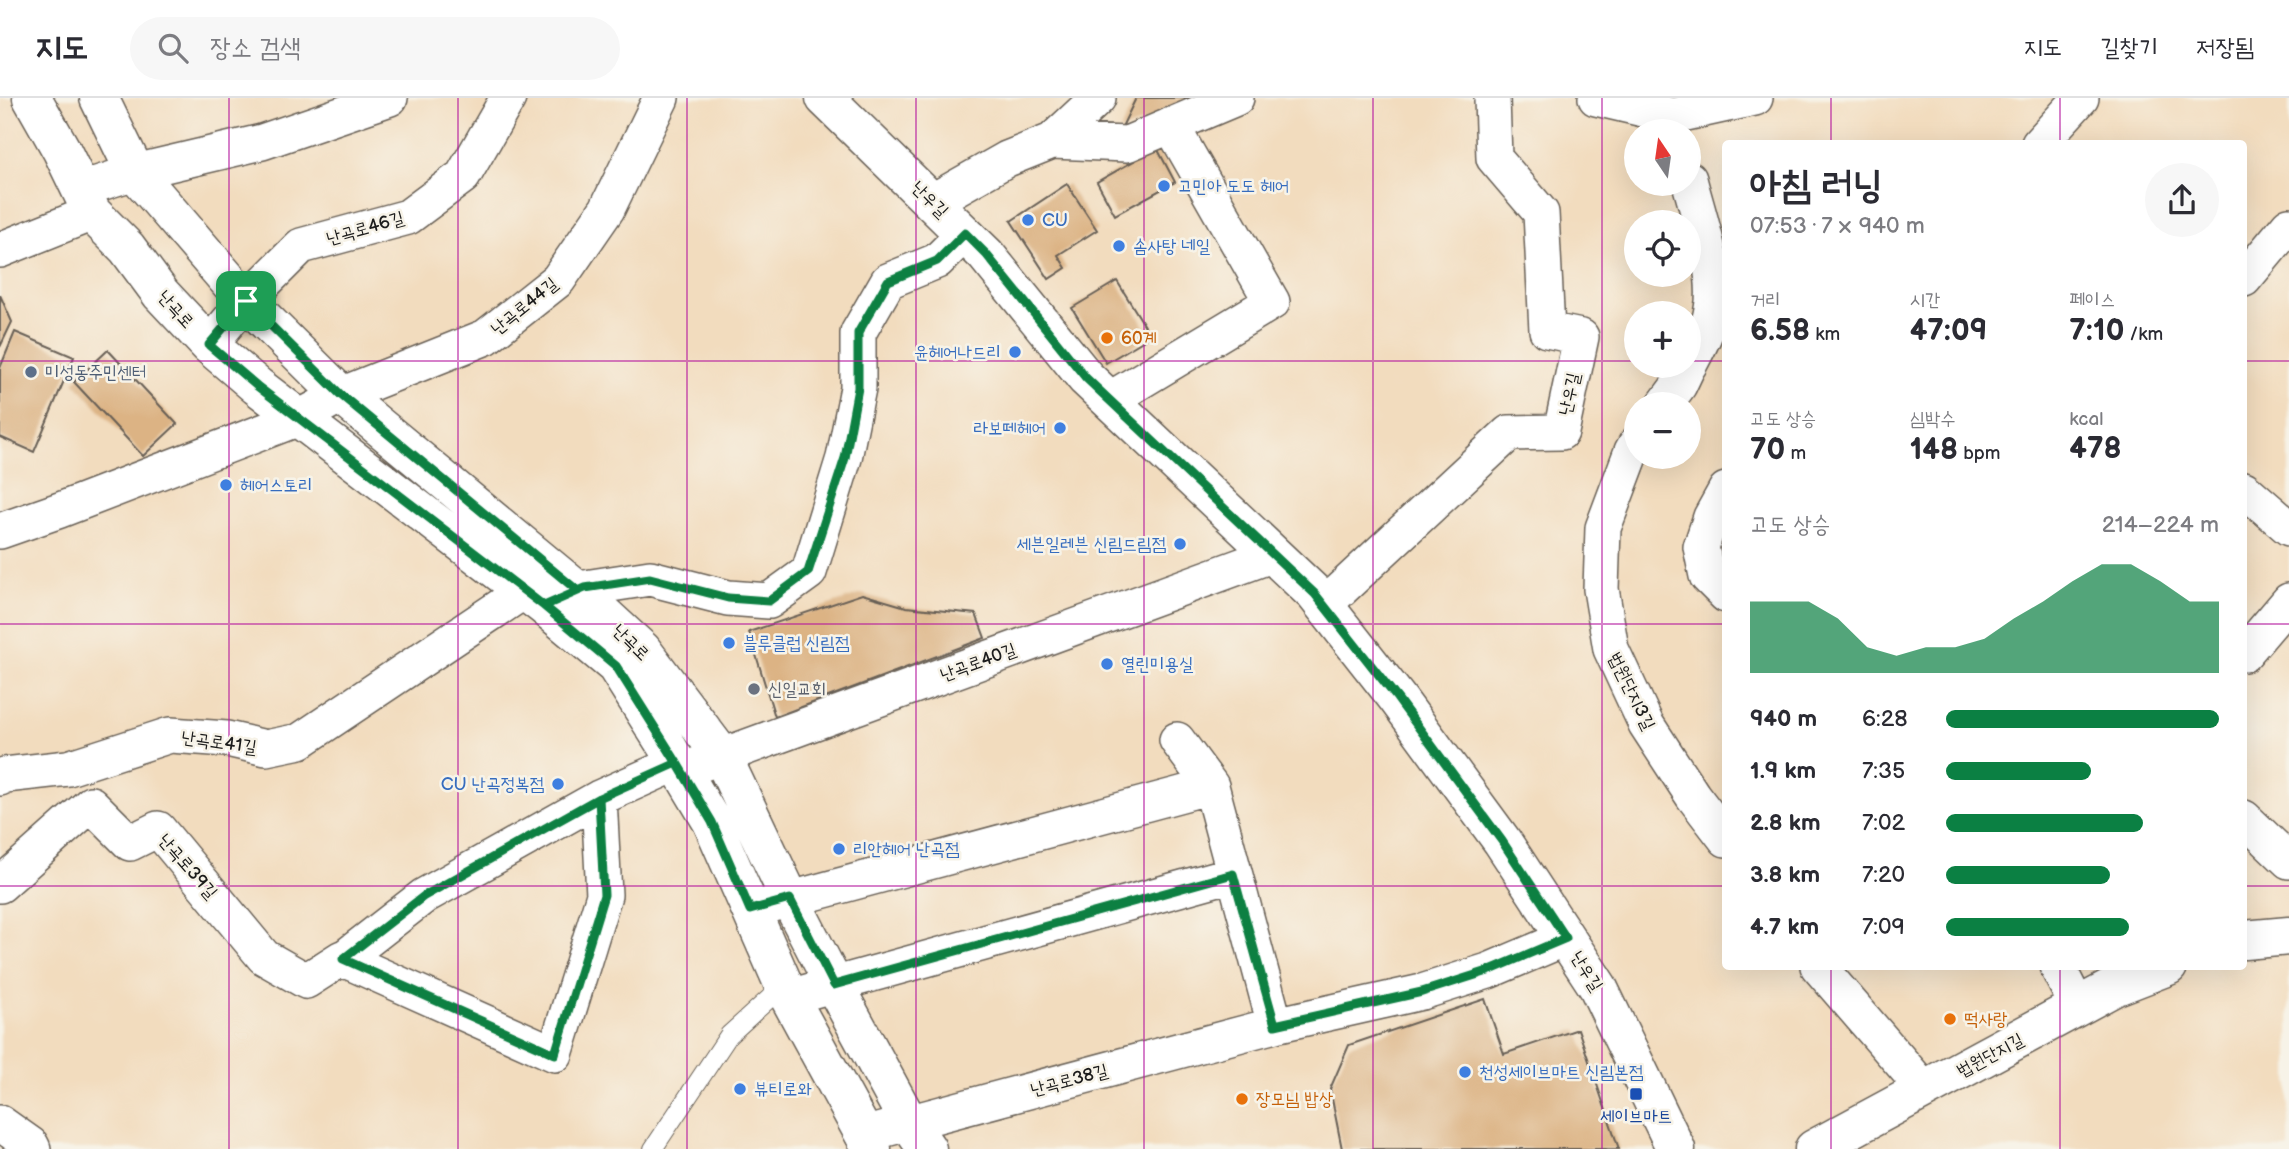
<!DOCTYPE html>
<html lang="ko">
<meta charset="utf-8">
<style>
:root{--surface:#fff;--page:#f7f7f7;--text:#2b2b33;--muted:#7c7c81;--line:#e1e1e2;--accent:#0b8043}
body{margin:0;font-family:"Balsamiq Sans","Poor Story",sans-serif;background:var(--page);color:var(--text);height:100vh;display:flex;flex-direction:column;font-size:26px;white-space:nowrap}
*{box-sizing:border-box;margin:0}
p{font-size:23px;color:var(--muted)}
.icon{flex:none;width:38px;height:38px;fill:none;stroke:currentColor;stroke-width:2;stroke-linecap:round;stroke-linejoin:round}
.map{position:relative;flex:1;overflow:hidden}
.side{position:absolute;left:1722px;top:42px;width:525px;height:830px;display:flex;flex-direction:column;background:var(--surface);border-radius:7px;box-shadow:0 7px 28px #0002}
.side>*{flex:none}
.needle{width:46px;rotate:347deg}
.fabs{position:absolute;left:1624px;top:21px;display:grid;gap:14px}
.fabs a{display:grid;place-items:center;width:77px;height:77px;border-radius:50%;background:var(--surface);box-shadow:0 7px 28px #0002;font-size:35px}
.pin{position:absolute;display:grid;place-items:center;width:60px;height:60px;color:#fff;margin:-30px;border-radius:14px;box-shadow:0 4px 10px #0006}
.round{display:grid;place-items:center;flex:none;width:74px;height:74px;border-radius:37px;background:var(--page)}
.overview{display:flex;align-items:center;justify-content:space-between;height:119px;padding:0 28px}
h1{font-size:38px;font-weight:700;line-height:52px}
.figures{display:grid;grid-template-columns:repeat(3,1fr);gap:10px;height:119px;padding:7px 28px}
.figures div{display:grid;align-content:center}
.figures b{font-size:30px;font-weight:700}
.figures small{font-size:19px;font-weight:400}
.figures p{font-size:19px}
.chart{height:196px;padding:14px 28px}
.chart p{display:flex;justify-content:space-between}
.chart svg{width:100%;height:126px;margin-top:7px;fill:var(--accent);opacity:.7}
ul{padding:0 28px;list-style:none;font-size:23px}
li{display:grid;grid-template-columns:112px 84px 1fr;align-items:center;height:52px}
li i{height:18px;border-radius:9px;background:var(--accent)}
header{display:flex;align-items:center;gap:42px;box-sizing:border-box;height:98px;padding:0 35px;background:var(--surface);border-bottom:2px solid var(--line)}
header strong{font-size:33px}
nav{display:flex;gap:38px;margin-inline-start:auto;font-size:24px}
.search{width:490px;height:63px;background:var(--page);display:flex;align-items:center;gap:18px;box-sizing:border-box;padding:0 24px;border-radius:38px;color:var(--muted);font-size:26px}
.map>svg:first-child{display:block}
.building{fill:#dcb384}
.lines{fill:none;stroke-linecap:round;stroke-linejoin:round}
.service-casing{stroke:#675f55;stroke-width:20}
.minor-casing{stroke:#675f55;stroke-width:38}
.tertiary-casing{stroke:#675f55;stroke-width:41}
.secondary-casing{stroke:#675f55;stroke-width:41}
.service{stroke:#fff;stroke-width:18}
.minor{stroke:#fff;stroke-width:35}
.tertiary{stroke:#fff;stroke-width:38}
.secondary{stroke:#fff;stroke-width:38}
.route-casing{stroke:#fff;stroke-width:14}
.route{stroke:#0b8043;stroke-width:9}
.grid{fill:none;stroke:#b5179e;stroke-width:2;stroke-opacity:0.55}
.shop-dot{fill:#3f7fe0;stroke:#f7f3e8;stroke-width:2.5}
.food-dot{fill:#e8710a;stroke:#f7f3e8;stroke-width:2.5}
.service-dot{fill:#5c6f8a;stroke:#f7f3e8;stroke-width:2.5}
.worship-dot{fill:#6b7280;stroke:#f7f3e8;stroke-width:2.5}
.transit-dot{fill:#1a4fb4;stroke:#f7f3e8;stroke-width:2.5}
.labels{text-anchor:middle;stroke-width:5;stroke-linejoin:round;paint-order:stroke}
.shop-label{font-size:18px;fill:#366cbe;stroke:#f7f3e8;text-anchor:start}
.street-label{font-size:18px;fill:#1c1c1c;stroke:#f7f3e8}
.food-label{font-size:18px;fill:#c56008;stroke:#f7f3e8;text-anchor:start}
.service-label{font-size:18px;fill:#4e5e75;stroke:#f7f3e8;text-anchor:start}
.worship-label{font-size:18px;fill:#5b616d;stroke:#f7f3e8;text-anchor:start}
.transit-label{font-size:18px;fill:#164399;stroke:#f7f3e8}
</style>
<header>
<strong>지도</strong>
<div class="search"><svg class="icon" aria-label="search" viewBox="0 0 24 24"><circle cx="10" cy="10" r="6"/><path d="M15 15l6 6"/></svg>장소 검색</div>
<nav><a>지도</a><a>길찾기</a><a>저장됨</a></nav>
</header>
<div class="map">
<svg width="2289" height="1051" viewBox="0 0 2289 1051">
<rect width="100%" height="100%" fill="#f7f3e8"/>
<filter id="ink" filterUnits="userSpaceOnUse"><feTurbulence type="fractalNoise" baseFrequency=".0143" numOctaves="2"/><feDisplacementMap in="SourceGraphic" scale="14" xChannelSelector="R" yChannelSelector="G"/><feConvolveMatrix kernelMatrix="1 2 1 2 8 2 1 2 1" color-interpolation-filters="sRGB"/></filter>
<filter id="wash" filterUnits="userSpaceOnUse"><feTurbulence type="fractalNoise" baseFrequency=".00686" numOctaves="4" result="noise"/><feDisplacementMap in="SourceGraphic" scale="28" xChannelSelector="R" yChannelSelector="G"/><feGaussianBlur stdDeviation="1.57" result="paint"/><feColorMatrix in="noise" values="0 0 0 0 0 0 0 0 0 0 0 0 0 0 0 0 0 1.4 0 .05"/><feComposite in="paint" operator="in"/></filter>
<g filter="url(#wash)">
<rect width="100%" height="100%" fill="#f2dcbe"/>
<g id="blocks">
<!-- building -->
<path class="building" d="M 1136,0 L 1208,0 L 1120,33 Z
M 1157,50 L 1175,84 L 1115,117 L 1097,84 Z
M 1067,86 L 1097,132 L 1058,157 L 1066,170 L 1049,181 L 1011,123 Z
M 1117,183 L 1151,238 L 1106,265 L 1072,210 Z
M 0,197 L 12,224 L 0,249 Z
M 15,234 L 74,259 L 34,354 L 0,339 L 0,270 Z
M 108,252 L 177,326 L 143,358 L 74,284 Z
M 862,496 L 906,509 L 976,516 L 985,540 L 775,619 L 749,534 Z
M 1485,901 L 1504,956 L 1578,931 L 1619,1051 L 1342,1051 L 1330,991 L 1349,947 Z"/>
</g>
</g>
<g filter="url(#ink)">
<use href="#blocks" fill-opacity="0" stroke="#675f55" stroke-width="2"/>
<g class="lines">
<defs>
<path id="service" d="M 653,1051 L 729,937 L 784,887"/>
<path id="minor" d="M 1596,0 L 1673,18 L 1755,0
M 1052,43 L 1098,0
M 2039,46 L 2081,0
M 1689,81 C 1698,117 1719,175 1712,211 C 1709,231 1698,250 1689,267
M 81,91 L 135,74 L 262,44 L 390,0
M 933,103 L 1007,61 L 1052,43 L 1127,46 L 1236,0
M 0,152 L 92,115
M 2244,181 L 2289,127
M 209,247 L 246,203 L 301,148 L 408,119 L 463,78 L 508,0
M 1109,302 L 1272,204 L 1171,27
M 1665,306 L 1679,287 L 1688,268
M 1636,346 L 1632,353 L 1603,430 L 1601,491 L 1611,551 L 1646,626 L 1693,698 L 1726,741
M 2244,391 L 2289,430
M 1726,392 L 1711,419 L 1701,449 L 1707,478 L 1726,497
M 0,433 L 60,412 L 299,320 L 341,297 L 486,239 L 558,182 L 607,111 L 661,0
M 556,502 L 585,490 L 650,480 L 728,500 L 769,503 L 809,474 L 844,360 L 858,290 L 858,235 L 888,183 L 937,163 L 965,135
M 1324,507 L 1509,335 L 1561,334 L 1581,239 L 1547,232 L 1541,115 L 1494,60 L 1492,0
M 2244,556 L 2289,503
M 1177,642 L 1211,688 L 1275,927
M 695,668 L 1274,456
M 0,680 L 5,677 L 68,670 L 170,637 L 227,641 L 266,650 L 300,643 L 524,493
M 2244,720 L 2289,763
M 0,787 L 91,706 L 130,745 L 158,731 L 264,859 L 306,883 L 342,860 L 343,861 L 424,798 L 599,700 L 677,665
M 750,812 L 1211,688
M 343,861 L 555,956 L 604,797 L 599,700
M 1818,868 L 1925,992
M 2057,868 L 2078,909
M 789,899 L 1233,776
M 0,1025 L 31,1047 L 33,1051
M 863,1037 L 1275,927 L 1422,894 L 1488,873 L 1566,840"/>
<path id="tertiary" d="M 825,0 L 986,157 L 1086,280 L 1315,496 L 1397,600 L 1502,743 L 1598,889 L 1676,1051
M 2244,842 L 2289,838
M 1814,1051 L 2114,889 L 2168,868"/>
<path id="secondary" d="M 32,0 L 62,53 L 92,115 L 127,150 L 161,196 L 209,247 L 257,288 L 544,508 L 616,568 L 669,652 L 712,724 L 789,899 L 872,1051
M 99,0 L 135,74 L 246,203 L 341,297 L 578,493 L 642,552 L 722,658 L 790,801 L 834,887 L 909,1025 L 927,1051"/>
</defs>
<!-- service casing -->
<use href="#service" class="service-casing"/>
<!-- minor casing -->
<use href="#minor" class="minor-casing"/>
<!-- tertiary casing -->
<use href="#tertiary" class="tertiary-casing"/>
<!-- secondary casing -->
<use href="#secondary" class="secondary-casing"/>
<!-- service -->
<use href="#service" class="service"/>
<!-- minor -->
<use href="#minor" class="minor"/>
<!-- tertiary -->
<use href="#tertiary" class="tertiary"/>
<!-- secondary -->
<use href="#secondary" class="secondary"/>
</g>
</g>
<g class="lines" filter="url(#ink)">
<defs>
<path id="route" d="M 246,203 L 341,297 L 578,493 L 544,508 L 616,568 L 677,665 L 599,700 L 424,798 L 343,861 L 555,956 L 604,797 L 599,700 L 677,665 L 712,724 L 750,812 L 790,801 L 834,887 L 1233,776 L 1275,927 L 1422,894 L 1488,873 L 1566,840 L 1502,743 L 1397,600 L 1315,496 L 1086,280 L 986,156 L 965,135 L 937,163 L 888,183 L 858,235 L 858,290 L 845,360 L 808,474 L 769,503 L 728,500 L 650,480 L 585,490 L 544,508 L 257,288 L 209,247 L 246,203"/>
</defs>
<!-- route casing -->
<use href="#route" class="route-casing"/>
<!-- route -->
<use href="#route" class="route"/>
</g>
<!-- grid -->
<path class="grid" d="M 229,0 L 229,1051M 458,0 L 458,1051M 687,0 L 687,1051M 916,0 L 916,1051M 1144,0 L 1144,1051M 1373,0 L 1373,1051M 1602,0 L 1602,1051M 1831,0 L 1831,46M 2060,0 L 2060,46M 0,263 L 1636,263M 1689,263 L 1726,263M 2244,263 L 2289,263M 0,526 L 1726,526M 2244,526 L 2289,526M 0,788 L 1726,788M 2244,788 L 2289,788M 1831,868 L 1831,1051M 2060,868 L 2060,1051"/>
<!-- markers -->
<g class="shop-dot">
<circle cx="1164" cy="88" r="7"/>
<circle cx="1028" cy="122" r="7"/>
<circle cx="1119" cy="148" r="7"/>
<circle cx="1015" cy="254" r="7"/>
<circle cx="1060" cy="330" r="7"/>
<circle cx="226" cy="387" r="7"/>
<circle cx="1180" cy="446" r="7"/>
<circle cx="729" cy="545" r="7"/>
<circle cx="1107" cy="566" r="7"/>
<circle cx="558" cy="686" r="7"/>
<circle cx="839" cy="751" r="7"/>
<circle cx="1465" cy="974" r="7"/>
<circle cx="740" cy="991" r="7"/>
</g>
<g class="food-dot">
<circle cx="1107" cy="240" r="7"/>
<circle cx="1950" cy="921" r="7"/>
<circle cx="1242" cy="1001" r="7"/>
</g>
<circle class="service-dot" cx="31" cy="274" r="7"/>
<circle class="worship-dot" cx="754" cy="591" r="7"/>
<rect class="transit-dot" x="1629" y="989" width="14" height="14" rx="3.5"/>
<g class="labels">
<!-- shop labels -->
<g class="shop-label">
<text x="1178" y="94">고민아 도도 헤어</text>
<text x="1042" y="128">CU</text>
<text x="1133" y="154">솜사탕 네일</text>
<text x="1001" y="260" text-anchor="end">윤헤어나드리</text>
<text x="1046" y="336" text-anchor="end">라보떼헤어</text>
<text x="240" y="393">헤어스토리</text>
<text x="1166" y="452" text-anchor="end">세븐일레븐 신림드림점</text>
<text x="743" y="551">블루클럽 신림점</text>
<text x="1121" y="572">열린미용실</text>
<text x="544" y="692" text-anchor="end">CU 난곡정복점</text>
<text x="853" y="757">리안헤어 난곡점</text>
<text x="1479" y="980">천성세이브마트 신림본점</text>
<text x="754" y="997">뷰티로와</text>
</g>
<!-- street labels -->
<g class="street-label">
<text transform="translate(930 101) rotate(45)" y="6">난우길</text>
<text transform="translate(365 130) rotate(-16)" y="6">난곡로46길</text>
<text transform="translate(524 208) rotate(-39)" y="6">난곡로44길</text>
<text transform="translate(176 211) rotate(48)" y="6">난곡로</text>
<text transform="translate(1569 296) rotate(-78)" y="6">난우길</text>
<text transform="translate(631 544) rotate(45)" y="6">난곡로</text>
<text transform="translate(978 564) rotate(-20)" y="6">난곡로40길</text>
<text transform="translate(1632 593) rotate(64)" y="6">법원단지3길</text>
<text transform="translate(219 644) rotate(8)" y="6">난곡로41길</text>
<text transform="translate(188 768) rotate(49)" y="6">난곡로39길</text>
<text transform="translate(1587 873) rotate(58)" y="6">난우길</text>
<text transform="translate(1990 957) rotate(-28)" y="6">법원단지길</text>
<text transform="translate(1069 982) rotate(-15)" y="6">난곡로38길</text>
</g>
<!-- food labels -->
<g class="food-label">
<text x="1121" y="246">60계</text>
<text x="1964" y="927">떡사랑</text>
<text x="1256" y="1007">장모님 밥상</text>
</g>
<!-- service labels -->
<g class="service-label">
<text x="45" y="280">미성동주민센터</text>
</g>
<!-- worship labels -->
<g class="worship-label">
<text x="768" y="597">신일교회</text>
</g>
<!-- transit labels -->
<g class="transit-label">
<text x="1636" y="1024">세이브마트</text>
</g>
</g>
</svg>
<div class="fabs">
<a><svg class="needle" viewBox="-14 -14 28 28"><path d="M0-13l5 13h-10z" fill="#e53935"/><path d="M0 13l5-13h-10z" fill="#7c7c81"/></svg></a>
<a><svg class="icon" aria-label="locate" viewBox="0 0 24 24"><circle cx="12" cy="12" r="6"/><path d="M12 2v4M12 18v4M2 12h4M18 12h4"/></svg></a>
<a>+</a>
<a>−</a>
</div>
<div class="pin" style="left:246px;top:203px;background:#1e9e55"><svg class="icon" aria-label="arrive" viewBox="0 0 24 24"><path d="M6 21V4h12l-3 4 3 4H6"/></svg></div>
<section class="side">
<div class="overview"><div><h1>아침 러닝</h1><p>07:53 · 7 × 940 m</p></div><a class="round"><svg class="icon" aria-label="share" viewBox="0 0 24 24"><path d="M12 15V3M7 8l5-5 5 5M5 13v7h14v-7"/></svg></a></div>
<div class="figures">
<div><p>거리</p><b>6.58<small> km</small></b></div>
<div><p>시간</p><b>47:09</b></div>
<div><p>페이스</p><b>7:10<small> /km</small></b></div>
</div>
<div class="figures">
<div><p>고도 상승</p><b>70<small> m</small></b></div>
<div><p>심박수</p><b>148<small> bpm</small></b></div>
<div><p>kcal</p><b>478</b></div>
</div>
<div class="chart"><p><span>고도 상승</span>214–224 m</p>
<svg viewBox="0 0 160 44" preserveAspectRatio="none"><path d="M0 44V19L10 19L20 19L30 25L40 35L50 38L60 35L70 35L80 32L90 25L100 19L110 12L120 6L130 6L140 12L150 19L160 19V44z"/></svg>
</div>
<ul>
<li><b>940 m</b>6:28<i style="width:100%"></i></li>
<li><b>1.9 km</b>7:35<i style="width:53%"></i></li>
<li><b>2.8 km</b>7:02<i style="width:72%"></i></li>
<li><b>3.8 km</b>7:20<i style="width:60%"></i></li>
<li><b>4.7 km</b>7:09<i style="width:67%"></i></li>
</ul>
</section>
</div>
